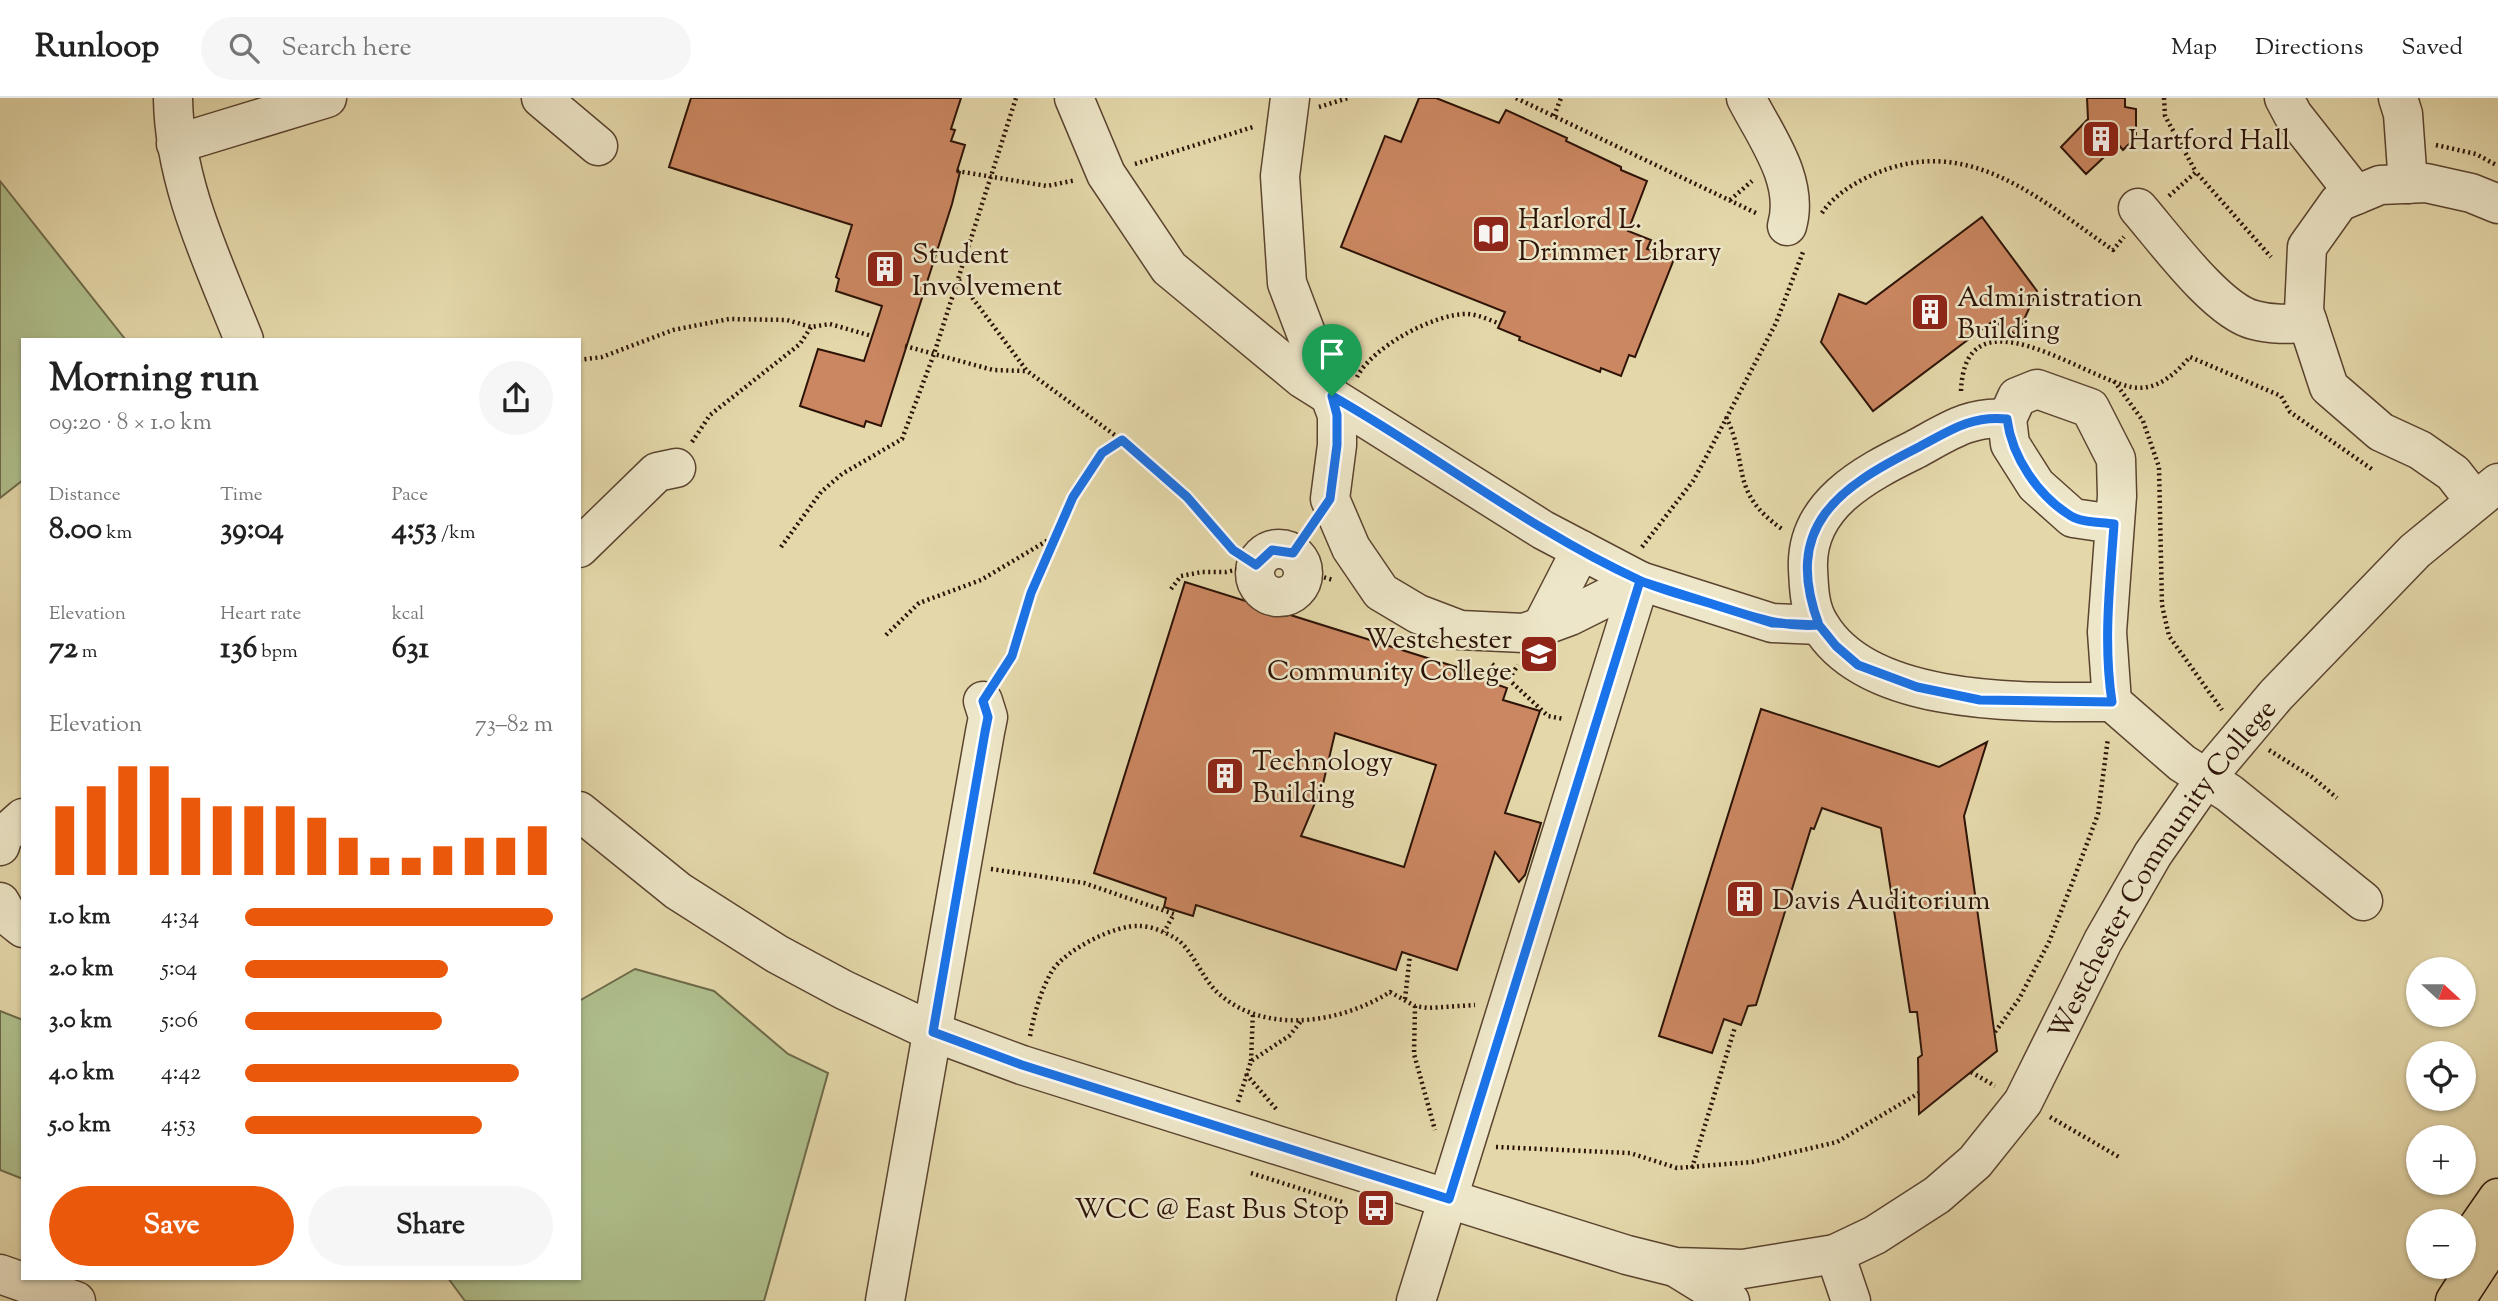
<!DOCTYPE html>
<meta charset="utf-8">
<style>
:root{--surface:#fff;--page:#f6f6f6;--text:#222;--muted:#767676;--line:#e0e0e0;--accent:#ea580c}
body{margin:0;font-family:"Sorts Mill Goudy",serif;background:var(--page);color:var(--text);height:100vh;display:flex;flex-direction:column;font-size:26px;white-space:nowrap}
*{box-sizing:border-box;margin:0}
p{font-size:23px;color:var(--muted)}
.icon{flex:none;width:38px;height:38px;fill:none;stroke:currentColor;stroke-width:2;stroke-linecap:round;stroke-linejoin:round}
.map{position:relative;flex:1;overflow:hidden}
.sheet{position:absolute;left:21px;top:240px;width:560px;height:942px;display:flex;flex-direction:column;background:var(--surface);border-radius:0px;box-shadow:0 2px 5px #0004}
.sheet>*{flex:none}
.needle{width:46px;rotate:111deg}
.buttons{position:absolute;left:2406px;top:859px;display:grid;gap:14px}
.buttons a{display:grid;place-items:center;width:70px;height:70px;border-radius:50%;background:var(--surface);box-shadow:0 2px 5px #0004;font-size:35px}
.pin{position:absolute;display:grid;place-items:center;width:60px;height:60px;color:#fff;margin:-72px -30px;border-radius:50% 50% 50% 0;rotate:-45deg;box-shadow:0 0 7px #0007}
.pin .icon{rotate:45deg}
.round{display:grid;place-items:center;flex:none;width:74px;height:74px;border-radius:37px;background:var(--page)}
.overview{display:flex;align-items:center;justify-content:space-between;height:119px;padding:0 28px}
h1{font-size:38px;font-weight:800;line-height:52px}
.stats{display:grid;grid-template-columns:repeat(3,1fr);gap:10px;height:119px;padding:7px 28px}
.stats div{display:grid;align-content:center}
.stats b{font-size:30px;font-weight:800}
.stats small{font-size:19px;font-weight:400}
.stats p{font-size:19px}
.chart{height:196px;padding:14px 28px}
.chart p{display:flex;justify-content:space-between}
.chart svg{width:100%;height:126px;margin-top:7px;stroke:var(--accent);stroke-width:6}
.cta{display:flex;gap:14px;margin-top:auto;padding:14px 28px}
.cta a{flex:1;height:80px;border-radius:42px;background:var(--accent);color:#fff;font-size:28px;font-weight:800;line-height:80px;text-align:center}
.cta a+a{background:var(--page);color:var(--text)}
ul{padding:0 28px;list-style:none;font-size:23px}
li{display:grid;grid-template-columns:112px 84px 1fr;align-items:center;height:52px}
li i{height:18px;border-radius:9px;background:var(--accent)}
header{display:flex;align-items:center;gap:42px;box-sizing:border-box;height:98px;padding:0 35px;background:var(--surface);border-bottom:2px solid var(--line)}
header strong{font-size:33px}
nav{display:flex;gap:38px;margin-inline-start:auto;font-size:24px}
.search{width:490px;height:63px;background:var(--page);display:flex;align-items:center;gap:18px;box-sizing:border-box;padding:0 24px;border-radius:38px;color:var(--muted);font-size:26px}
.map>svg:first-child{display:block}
.green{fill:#afc08d;stroke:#6e6a4a;stroke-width:2}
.building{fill:#cb8761;stroke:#2d1307;stroke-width:2;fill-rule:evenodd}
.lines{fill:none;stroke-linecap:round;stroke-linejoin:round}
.minor-casing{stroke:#5b4430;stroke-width:41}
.major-casing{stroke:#2d1307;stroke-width:41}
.path{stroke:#2d1307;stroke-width:4.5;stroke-dasharray:2 3.5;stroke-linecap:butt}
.minor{stroke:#ede6c8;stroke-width:38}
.major{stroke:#e4d8aa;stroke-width:38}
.route-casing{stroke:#fff;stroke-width:14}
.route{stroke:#1a73e8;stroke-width:9}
.labels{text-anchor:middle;stroke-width:5;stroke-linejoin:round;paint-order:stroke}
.poi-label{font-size:28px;fill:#2d1307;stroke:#ede6c8;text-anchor:start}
.street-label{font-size:28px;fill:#2d1307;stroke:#ede6c8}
</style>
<header>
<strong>Runloop</strong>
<div class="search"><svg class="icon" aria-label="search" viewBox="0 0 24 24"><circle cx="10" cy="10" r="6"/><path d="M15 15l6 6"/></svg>Search here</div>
<nav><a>Map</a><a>Directions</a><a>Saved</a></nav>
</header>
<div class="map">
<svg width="2498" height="1203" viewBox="0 0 2498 1203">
<rect width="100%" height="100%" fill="#e4d8aa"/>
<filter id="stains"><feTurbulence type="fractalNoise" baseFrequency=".00286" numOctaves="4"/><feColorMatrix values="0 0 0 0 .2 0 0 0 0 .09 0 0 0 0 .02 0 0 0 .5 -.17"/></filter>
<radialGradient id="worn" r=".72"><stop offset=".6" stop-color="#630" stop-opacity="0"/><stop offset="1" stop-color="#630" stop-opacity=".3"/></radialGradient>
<!-- green -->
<path class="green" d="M 0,83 L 125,241 L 23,242 L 23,382 L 0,400 Z
M 635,871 L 714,893 L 788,956 L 828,975 L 764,1203 L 465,1203 L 448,1180 L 579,1180 L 579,903 Z
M 0,913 L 23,922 L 23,1081 L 0,1072 Z"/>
<!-- building -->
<path class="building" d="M 691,0 L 961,0 L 951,31 L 955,32 L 951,43 L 965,47 L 957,73 L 960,74 L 952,106 L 881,328 L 866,323 L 864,329 L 800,308 L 818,251 L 864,263 L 882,208 L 836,193 L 839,181 L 836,179 L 852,127 L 669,69 Z
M 1419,0 L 1436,0 L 1499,25 L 1506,12 L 1567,40 L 1566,43 L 1621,69 L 1621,72 L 1647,83 L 1628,133 L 1651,142 L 1647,151 L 1674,161 L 1635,259 L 1629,257 L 1621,278 L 1601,270 L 1600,274 L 1519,242 L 1520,239 L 1498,230 L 1505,214 L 1341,149 L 1385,38 L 1401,44 Z
M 2087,0 L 2125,0 L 2125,9 L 2136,11 L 2136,39 L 2123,52 L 2118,46 L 2086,76 L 2061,49 L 2088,21 Z
M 1982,119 L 2037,193 L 2017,237 L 1993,223 L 1873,313 L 1821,244 L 1839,196 L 1866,206 Z
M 1185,484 L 1488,579 L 1487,583 L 1507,590 L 1503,602 L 1540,613 L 1505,715 L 1541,725 L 1525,777 L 1519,784 L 1495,754 L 1457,872 L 1402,854 L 1396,872 L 1196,807 L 1193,818 L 1164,809 L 1166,800 L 1094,775 ZM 1335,635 L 1436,667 L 1404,769 L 1301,738 L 1323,686 Z
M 1761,611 L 1939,669 L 1987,644 L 1964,718 L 1997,953 L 1919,1016 L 1918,960 L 1922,957 L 1917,914 L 1910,914 L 1881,730 L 1822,710 L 1814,731 L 1811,730 L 1756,907 L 1748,908 L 1741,927 L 1724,921 L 1712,955 L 1659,938 Z"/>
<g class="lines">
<defs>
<g id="minor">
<path d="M 173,0 C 174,85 213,164 244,242"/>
<path d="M 541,0 L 598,48"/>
<path d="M 1074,0 L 1106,76 L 1169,170 L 1303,281 L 1543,432 L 1640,483 L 1772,525 L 1819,527"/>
<path d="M 1290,0 L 1280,78 L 1287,185 L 1337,317 L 1337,347 L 1330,401 L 1351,450 L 1381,494 L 1418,516 L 1460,532 L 1524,535 L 1570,518 L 1640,483"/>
<path d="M 1746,0 C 1766,39 1800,83 1787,128"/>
<path d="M 2284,0 L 2293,17 L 2356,97"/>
<path d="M 2398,0 L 2403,16 L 2408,86"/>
<path d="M 176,46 L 327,0"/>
<path d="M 2138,110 C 2164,140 2217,213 2254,222 C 2272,227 2289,226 2308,225"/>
<path d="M 2007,321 C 1970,317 1946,335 1914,352 C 1865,376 1805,407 1808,471 C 1809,490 1809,510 1820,527 C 1869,610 2028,604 2112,604"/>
<path d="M 2475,403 L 2453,375 L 2420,352 L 2381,334 L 2329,289 L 2304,213 L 2307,149 L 2339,104 L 2380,87 L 2426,85 L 2471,95 L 2498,106"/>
<path d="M 2114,426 L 2073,420 L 2036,387 L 2010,346 L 2007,321 L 2017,299 L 2037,291 L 2090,310 L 2116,361 L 2117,398 L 2107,534 L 2112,604 L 2182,665 L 2229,695 L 2363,803"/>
<path d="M 579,450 L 657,374 L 676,370"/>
<circle cx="1279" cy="475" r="24"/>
<path d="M 1542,528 L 1581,452"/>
<path id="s1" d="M 579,713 L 678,793 L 777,856 L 844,892 L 933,934 L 1022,967 L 1627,1157 L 1675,1169 L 1743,1171 L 1835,1156 L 1875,1137 L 1937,1097 L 1975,1064 L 2023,1004 L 2103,843 L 2153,756 L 2206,680 L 2276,597 L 2415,453 L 2498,385"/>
<path d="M 0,748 L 3,738 L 23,720"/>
<path d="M 0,804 L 8,818 L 23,830"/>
<path d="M 1835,1156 L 1851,1203"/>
<path d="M 1677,1170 L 1730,1203"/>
<path d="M 0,1176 L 76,1203"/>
<path d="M 885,1203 L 985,634 L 988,619 L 983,603"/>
<path d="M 1416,1203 L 1640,483"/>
</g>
<path id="major" d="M 2464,1149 L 2498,1100
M 2455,1203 L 2498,1137"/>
</defs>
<!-- minor casing -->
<use href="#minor" class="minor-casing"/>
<!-- major casing -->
<use href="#major" class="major-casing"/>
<!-- path -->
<path class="path" d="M 1516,0 L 1758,116
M 2164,0 L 2165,18 L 2196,74
M 1319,9 L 1348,0
M 1554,18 L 1561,0
M 2436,47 L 2476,56 L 2498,68
M 1135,66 L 1253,29
M 957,73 L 1047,88 L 1076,82
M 2169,98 L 2196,74 L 2271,159
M 1730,102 L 1752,83
M 1822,115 C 1833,98 1854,85 1872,77 C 1968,34 2039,101 2113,152 L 2124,139
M 959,182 L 1027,273 L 1138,354 L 1187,399 L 1233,452 L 1257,467
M 905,248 L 993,272 L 1026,273
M 579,262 L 602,259 L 673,232 L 729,221 L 787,222 L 811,229 L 830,226 L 872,238
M 1357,279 C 1372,249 1435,215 1468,216 C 1479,217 1490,222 1500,226
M 2114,283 L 2143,323 L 2159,369 L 2162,507 L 2169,538 L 2222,612
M 1961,293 C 1965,190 2080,278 2131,289 C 2156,294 2175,276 2190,259 L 2281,298 L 2290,314 L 2373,372
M 1726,319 C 1750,367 1728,393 1782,431
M 692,344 L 710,317 L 800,246 L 811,229
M 781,449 L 821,394 L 842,376 L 902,341 L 934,256 L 1016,0
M 1642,449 L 1693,383 L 1703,365 L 1776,225 L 1803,154
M 1303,473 L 1333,482
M 1171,491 L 1181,478 L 1202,474 L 1226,474 L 1257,467
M 886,537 L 919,505 L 981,482 L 1055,438
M 1492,566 L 1548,618 L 1564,621
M 998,578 L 1012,558 L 1031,495 L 1073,399 L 1102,355 L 1122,343
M 1509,581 L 1518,567
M 2269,652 L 2312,679 L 2337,700
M 991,771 L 1084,785 L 1174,816 L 1164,834
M 1405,901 L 1410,857
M 1415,908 L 1414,956 L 1435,1032
M 1995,934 L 2019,901 L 2049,844 L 2073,783 L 2098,716 L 2108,640
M 1030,938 C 1034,916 1041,892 1052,873 C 1065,852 1116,826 1140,828 C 1151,828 1165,834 1175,840 C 1192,850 1201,879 1217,894 C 1264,938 1341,925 1390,894 L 1415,908 L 1428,910 L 1475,907
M 1251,963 L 1253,914
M 1971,974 L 1995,988
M 1246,976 L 1277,1012
M 1238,1004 L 1251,963 L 1289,938 L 1302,922
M 2050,1019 L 2119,1059
M 1496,1049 L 1630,1055 L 1677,1070 L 1752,1064 L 1837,1044 L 1919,995
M 1692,1070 L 1735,929
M 1251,1075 L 1342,1104"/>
<!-- minor -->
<use href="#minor" class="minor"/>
<!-- major -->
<use href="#major" class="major"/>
</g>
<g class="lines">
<defs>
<path id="route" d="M 1332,298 L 1337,317 L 1337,347 L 1330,401 L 1293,455 L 1272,452 L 1256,467 L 1233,452 L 1187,399 L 1122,342 L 1102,355 L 1073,399 L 1031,495 L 1012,558 L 983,603 L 988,619 L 985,634 L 933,934 L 1022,967 L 1449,1101 L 1640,483 L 1772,525 L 1819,527 L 1836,548 L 1858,567 L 1917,589 L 1980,602 L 2112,604 C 2103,545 2110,485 2114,426 C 2102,424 2082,425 2071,418 C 2038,398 2012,359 2007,321 C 1971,317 1949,333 1917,350 C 1838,390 1782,428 1819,527 C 1783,530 1750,518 1715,507 C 1690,499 1663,493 1639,482 C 1530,432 1436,357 1332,298"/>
</defs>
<!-- route casing -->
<use href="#route" class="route-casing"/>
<!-- route -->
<use href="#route" class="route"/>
</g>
<!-- icons -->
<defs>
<symbol id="building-square" viewBox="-11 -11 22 22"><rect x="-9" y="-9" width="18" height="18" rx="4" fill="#8f2418" stroke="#ede6c8"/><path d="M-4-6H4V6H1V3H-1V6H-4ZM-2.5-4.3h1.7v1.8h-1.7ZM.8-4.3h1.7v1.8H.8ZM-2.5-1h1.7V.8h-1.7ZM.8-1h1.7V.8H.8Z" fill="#fff"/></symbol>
<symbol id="library-square" viewBox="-11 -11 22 22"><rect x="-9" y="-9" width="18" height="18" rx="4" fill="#8f2418" stroke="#ede6c8"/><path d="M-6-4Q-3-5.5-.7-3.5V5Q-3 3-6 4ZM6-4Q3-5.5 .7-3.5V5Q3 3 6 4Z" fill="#fff"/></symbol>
<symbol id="university-square" viewBox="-11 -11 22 22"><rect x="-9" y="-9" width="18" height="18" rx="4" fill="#8f2418" stroke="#ede6c8"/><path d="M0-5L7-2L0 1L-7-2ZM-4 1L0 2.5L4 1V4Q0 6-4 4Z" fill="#fff"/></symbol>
<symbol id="bus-square" viewBox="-11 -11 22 22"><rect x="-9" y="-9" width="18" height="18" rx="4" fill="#8f2418" stroke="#ede6c8"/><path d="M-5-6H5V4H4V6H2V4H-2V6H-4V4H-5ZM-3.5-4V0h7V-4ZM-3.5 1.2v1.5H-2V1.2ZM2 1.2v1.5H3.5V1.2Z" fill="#fff"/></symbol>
</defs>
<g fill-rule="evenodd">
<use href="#building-square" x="2079" y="19" width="44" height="44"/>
<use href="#library-square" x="1469" y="114" width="44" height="44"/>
<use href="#building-square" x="863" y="149" width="44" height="44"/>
<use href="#building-square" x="1908" y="192" width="44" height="44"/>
<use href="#university-square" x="1517" y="534" width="44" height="44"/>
<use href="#building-square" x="1203" y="656" width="44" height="44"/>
<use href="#building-square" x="1723" y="779" width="44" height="44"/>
<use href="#bus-square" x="1354" y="1088" width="44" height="44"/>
</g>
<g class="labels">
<!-- poi labels -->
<g class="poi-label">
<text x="2128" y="51">Hartford Hall</text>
<text x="1518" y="130">Harlord L.<tspan x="1518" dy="32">Drimmer Library</tspan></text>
<text x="912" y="165">Student<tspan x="912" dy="32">Involvement</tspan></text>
<text x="1957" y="208">Administration<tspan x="1957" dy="32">Building</tspan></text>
<text x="1512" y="550" text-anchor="end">Westchester<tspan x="1512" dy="32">Community College</tspan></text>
<text x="1252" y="672">Technology<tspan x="1252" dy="32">Building</tspan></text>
<text x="1772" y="811">Davis Auditorium</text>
<text x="1349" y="1120" text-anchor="end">WCC @ East Bus Stop</text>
</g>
<!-- street labels -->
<g class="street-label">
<text dy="10" stroke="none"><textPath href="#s1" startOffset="1876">Westchester Community College</textPath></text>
</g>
</g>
<rect width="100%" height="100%" filter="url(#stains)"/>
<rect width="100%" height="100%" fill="url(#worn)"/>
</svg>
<div class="buttons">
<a><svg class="needle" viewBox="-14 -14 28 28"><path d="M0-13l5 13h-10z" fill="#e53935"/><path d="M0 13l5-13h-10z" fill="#767676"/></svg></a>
<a><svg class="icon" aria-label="locate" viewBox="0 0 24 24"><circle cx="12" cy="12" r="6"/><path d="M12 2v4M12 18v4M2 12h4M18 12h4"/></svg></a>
<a>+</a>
<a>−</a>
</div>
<div class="pin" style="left:1332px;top:298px;background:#1e9e55"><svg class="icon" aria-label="arrive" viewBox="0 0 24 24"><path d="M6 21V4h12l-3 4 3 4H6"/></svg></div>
<section class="sheet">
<div class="overview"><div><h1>Morning run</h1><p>09:20 · 8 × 1.0 km</p></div><a class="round"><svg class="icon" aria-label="share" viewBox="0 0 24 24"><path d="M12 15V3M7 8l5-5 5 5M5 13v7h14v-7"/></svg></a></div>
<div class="stats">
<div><p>Distance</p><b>8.00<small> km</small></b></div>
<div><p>Time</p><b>39:04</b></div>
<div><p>Pace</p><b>4:53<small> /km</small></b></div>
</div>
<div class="stats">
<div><p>Elevation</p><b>72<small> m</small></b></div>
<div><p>Heart rate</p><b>136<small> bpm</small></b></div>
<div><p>kcal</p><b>631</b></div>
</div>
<div class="chart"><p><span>Elevation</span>73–82 m</p>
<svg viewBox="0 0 160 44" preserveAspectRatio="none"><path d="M5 44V20M15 44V13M25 44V6M35 44V6M45 44V17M55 44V20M65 44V20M75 44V20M85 44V24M95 44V31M105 44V38M115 44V38M125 44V34M135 44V31M145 44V31M155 44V27"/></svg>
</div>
<ul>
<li><b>1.0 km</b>4:34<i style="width:100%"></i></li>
<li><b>2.0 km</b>5:04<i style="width:66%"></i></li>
<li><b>3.0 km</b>5:06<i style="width:64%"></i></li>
<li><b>4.0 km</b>4:42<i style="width:89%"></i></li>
<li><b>5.0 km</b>4:53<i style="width:77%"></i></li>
</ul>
<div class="cta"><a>Save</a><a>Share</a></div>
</section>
</div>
